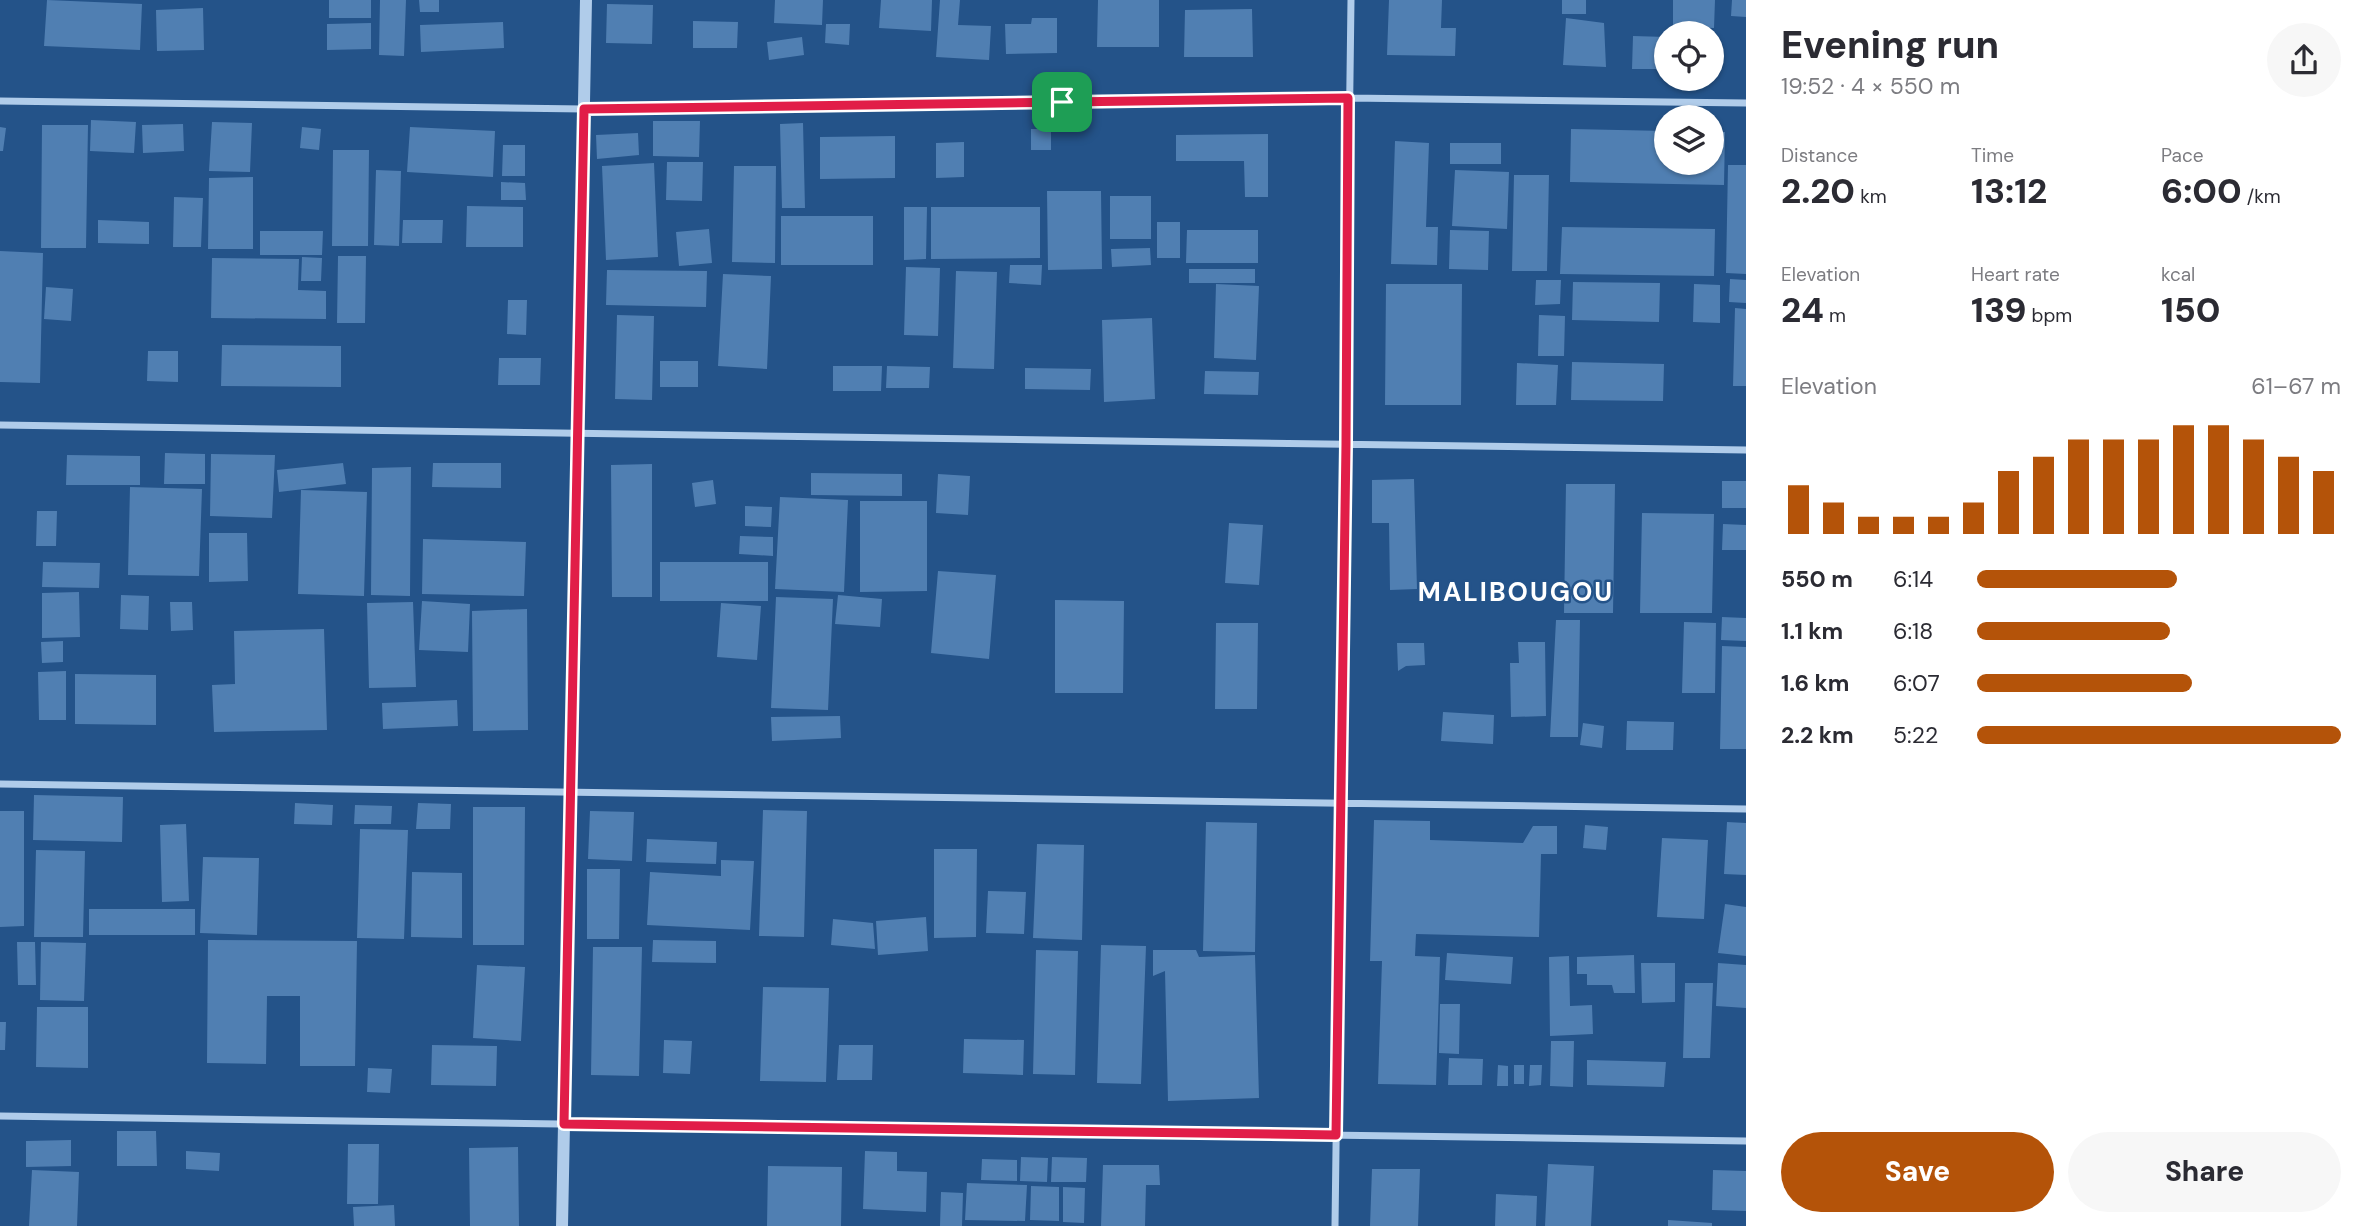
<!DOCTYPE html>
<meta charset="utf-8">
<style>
:root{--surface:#fff;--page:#f7f7f7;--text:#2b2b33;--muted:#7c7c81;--accent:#b45309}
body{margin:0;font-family:"DM Sans",sans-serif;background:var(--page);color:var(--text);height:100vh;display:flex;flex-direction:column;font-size:26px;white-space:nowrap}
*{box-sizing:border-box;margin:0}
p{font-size:23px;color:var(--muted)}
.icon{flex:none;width:38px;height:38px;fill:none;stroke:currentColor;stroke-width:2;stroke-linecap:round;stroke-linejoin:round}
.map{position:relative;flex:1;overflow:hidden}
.panel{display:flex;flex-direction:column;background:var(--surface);width:630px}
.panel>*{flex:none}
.buttons{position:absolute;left:1654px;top:21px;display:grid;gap:14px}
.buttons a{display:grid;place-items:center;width:70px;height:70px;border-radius:50%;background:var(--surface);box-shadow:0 2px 5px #0004;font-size:35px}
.pin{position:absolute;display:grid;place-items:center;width:60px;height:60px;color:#fff;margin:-30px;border-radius:14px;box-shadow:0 4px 10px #0006}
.round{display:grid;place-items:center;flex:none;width:74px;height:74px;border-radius:37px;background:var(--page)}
.overview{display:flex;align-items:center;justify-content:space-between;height:119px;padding:0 35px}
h1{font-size:38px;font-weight:800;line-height:52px}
.figures{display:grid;grid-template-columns:repeat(3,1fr);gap:10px;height:119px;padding:7px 35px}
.figures div{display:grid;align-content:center}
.figures b{font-size:35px;font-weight:800}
.figures small{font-size:19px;font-weight:400}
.figures p{font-size:19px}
.chart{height:196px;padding:14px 35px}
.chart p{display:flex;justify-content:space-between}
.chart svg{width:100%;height:126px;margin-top:7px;stroke:var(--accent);stroke-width:6}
.button{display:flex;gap:14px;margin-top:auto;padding:14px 35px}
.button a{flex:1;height:80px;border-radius:42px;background:var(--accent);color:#fff;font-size:28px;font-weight:800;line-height:80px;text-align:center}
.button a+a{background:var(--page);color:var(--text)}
ul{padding:0 35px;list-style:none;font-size:23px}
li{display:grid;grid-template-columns:112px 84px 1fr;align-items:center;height:52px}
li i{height:18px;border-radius:9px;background:var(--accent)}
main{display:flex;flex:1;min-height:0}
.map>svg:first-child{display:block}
.building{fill:#507fb2}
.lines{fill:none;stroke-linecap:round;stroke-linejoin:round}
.minor{stroke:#b0ccea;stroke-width:7}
.tertiary{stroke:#b0ccea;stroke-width:12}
.route-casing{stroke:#fff;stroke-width:14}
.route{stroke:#e11d48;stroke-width:9}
.labels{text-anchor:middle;stroke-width:5;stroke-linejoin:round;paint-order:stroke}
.district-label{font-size:26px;font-weight:bold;letter-spacing:2px;fill:#fff;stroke:#245389}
</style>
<main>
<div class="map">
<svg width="1746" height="1226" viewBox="0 0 1746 1226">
<rect width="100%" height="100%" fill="#245389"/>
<!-- building -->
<path class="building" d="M 47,0 L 142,4 L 140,50 L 44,46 Z
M 329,0 L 371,0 L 371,18 L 329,18 Z
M 380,0 L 406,0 L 404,56 L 379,55 Z
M 419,0 L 439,0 L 439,12 L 420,12 Z
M 775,0 L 823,0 L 822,25 L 774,23 Z
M 881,0 L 932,0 L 931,31 L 879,28 Z
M 940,0 L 960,0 L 958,25 L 991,26 L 989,60 L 936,57 Z
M 1098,0 L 1159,0 L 1159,47 L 1097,47 Z
M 1389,0 L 1442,0 L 1441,28 L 1456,28 L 1455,56 L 1387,55 Z
M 1562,0 L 1586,0 L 1586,14 L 1562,14 Z
M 1673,0 L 1715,0 L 1714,28 L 1673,27 Z
M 1732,0 L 1746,0 L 1746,17 L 1731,16 Z
M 607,4 L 653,5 L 652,44 L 606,43 Z
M 203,8 L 204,50 L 157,51 L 156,10 Z
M 1252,9 L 1253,57 L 1184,57 L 1185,10 Z
M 1032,18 L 1057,18 L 1057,53 L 1006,54 L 1005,24 L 1031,24 Z
M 1566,18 L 1604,23 L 1606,67 L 1563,65 Z
M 693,21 L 738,22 L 737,48 L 693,48 Z
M 503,22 L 504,48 L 421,52 L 420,25 Z
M 371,23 L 371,49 L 327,50 L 327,24 Z
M 826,24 L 850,24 L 849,45 L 825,43 Z
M 1633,36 L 1666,37 L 1666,69 L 1632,69 Z
M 802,37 L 804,55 L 769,60 L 767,42 Z
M 91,120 L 136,122 L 134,153 L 90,151 Z
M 653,121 L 700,121 L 699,157 L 653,156 Z
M 212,122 L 252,123 L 250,172 L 209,171 Z
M 803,123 L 805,208 L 782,208 L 780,124 Z
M 183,124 L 184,151 L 143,153 L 142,125 Z
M 42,125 L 88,125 L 86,248 L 41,248 Z
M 0,127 L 6,128 L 3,151 L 0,151 Z
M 302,127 L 321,129 L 319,150 L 300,148 Z
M 410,127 L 495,131 L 493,177 L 407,172 Z
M 1031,129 L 1051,129 L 1051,150 L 1031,150 Z
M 1571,129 L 1666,131 L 1666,163 L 1712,163 L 1712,132 L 1725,132 L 1724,185 L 1570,182 Z
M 638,133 L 639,155 L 597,159 L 596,135 Z
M 1268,134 L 1268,197 L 1245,197 L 1244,161 L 1176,161 L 1176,135 Z
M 895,136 L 895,178 L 820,179 L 820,137 Z
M 1395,141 L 1429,143 L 1426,227 L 1438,227 L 1437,265 L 1391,264 Z
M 964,142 L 964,177 L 936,178 L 936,143 Z
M 1450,143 L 1501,143 L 1501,164 L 1450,164 Z
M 503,145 L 525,145 L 525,176 L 502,176 Z
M 333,150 L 369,150 L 368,246 L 332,246 Z
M 667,162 L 703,162 L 702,201 L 666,200 Z
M 654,163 L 658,257 L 606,260 L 602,166 Z
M 1728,165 L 1746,165 L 1746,274 L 1726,273 Z
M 734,166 L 776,166 L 775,263 L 732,262 Z
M 376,170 L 401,171 L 399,246 L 374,245 Z
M 1455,170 L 1509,172 L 1507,229 L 1452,226 Z
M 1514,175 L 1549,175 L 1547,271 L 1512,271 Z
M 253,177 L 253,249 L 208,249 L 209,178 Z
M 501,182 L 525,183 L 526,200 L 501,200 Z
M 1047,191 L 1101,191 L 1102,269 L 1048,270 Z
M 1110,196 L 1151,196 L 1151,239 L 1110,239 Z
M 174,197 L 203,198 L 201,247 L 173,247 Z
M 467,206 L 523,207 L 523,247 L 466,247 Z
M 904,207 L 927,207 L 926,259 L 904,260 Z
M 931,207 L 1040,207 L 1040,258 L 931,259 Z
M 781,216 L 873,216 L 873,265 L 781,265 Z
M 98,220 L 149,222 L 149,244 L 98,243 Z
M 403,220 L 443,220 L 442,243 L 402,243 Z
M 1157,222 L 1180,222 L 1180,258 L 1157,258 Z
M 1562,227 L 1715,229 L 1714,276 L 1560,274 Z
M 709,229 L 712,263 L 679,266 L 676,232 Z
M 1187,230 L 1258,230 L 1258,263 L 1186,263 Z
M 1450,230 L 1489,231 L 1488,270 L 1449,269 Z
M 260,231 L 323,231 L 322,255 L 260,255 Z
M 1150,248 L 1151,265 L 1112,267 L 1111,249 Z
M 0,251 L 43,253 L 40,383 L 0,382 Z
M 338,256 L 366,256 L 365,323 L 337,323 Z
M 302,257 L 322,258 L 321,281 L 301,281 Z
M 212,258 L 299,259 L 298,290 L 326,291 L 326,319 L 211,318 Z
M 1010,265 L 1042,265 L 1041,285 L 1009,283 Z
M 906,267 L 940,268 L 938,336 L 904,335 Z
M 1189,269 L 1255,269 L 1255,283 L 1189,283 Z
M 607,270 L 707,271 L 706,307 L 606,305 Z
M 956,271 L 997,272 L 994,369 L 953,368 Z
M 723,274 L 771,276 L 767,369 L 718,366 Z
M 1730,279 L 1746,280 L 1746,303 L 1729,302 Z
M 1536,280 L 1561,280 L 1560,304 L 1535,305 Z
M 1573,282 L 1660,283 L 1659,322 L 1572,320 Z
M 1216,284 L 1259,286 L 1256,360 L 1214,358 Z
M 1386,284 L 1462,284 L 1461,405 L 1385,405 Z
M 1694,284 L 1720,285 L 1720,323 L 1693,322 Z
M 46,287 L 73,289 L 71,321 L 44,319 Z
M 508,300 L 527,300 L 526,335 L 507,334 Z
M 1735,308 L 1746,309 L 1746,386 L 1733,386 Z
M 617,315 L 654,316 L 652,400 L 615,399 Z
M 1539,315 L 1565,316 L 1564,356 L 1538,356 Z
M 1152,318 L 1155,399 L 1104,402 L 1102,320 Z
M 222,345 L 341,346 L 341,387 L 221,386 Z
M 148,351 L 178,351 L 178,382 L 147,381 Z
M 499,358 L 541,358 L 540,385 L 498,385 Z
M 660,361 L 698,361 L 698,387 L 660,387 Z
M 1572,362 L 1664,364 L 1663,401 L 1571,400 Z
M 1517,363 L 1558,365 L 1556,405 L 1516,405 Z
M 833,366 L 882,366 L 881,391 L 833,391 Z
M 887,366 L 930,367 L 929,388 L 886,388 Z
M 1025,368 L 1091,369 L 1090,390 L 1025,389 Z
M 1205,371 L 1259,372 L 1258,395 L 1204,394 Z
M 165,453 L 205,454 L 205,484 L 164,484 Z
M 211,454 L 275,455 L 272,518 L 210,516 Z
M 67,455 L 140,456 L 140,485 L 66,485 Z
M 343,463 L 346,484 L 279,492 L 277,470 Z
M 433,463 L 501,463 L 501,488 L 432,487 Z
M 652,464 L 652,597 L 612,597 L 611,465 Z
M 411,467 L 410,596 L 371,595 L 372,468 Z
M 811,473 L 902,474 L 902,496 L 811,495 Z
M 938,474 L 970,476 L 968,515 L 936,513 Z
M 1414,479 L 1417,589 L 1390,590 L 1389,523 L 1372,523 L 1372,480 Z
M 713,480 L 716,504 L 695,507 L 692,483 Z
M 1722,481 L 1746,481 L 1746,508 L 1722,508 Z
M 1566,484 L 1615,484 L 1613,613 L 1564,613 Z
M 130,487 L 202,489 L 199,576 L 128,575 Z
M 301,490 L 367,492 L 364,596 L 298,594 Z
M 780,497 L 848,500 L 844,592 L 775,589 Z
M 860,501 L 927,501 L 927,591 L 860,592 Z
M 745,506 L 772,507 L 771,527 L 745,526 Z
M 37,511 L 57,511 L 56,546 L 36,546 Z
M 1642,513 L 1714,514 L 1712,613 L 1640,613 Z
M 1229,523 L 1263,525 L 1259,585 L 1225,583 Z
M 1723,524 L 1746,525 L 1746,550 L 1722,550 Z
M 209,533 L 247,533 L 248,581 L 209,582 Z
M 740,536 L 773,537 L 773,556 L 739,554 Z
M 423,539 L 526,542 L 524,596 L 422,594 Z
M 43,562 L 100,563 L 99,588 L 42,587 Z
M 660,562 L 768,562 L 768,601 L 660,601 Z
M 938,571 L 996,575 L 989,659 L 931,653 Z
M 79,592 L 80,637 L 42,638 L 42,593 Z
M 121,595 L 149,596 L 148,630 L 120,629 Z
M 838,595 L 882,599 L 880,627 L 835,624 Z
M 776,597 L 833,599 L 828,710 L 771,708 Z
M 1055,600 L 1124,601 L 1123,693 L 1055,693 Z
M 422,601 L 470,604 L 468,652 L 419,650 Z
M 170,602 L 192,602 L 193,630 L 171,631 Z
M 413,602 L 416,687 L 369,688 L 367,603 Z
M 721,603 L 761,606 L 757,660 L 717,657 Z
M 527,609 L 528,730 L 473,731 L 472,611 Z
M 1722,617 L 1746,618 L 1746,641 L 1721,640 Z
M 1556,620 L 1580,620 L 1578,737 L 1550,737 Z
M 1684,622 L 1716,623 L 1715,693 L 1682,693 Z
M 1216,623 L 1258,623 L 1257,709 L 1215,709 Z
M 324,629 L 327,730 L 214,732 L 212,685 L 235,684 L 234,631 Z
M 63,641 L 63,662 L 42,663 L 41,642 Z
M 1518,642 L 1545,642 L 1546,716 L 1511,717 L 1510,663 L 1519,663 Z
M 1397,643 L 1424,643 L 1425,665 L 1406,666 L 1398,671 Z
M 1722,646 L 1746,647 L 1746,749 L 1720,749 Z
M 66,671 L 66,720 L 39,720 L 38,672 Z
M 75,674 L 156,675 L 156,725 L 75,724 Z
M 457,700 L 458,726 L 383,729 L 382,703 Z
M 1443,712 L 1494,715 L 1493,744 L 1441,741 Z
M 840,716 L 841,738 L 772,741 L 771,717 Z
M 1627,721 L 1674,722 L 1673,750 L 1626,750 Z
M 1583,723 L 1604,726 L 1602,748 L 1580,745 Z
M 34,795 L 123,797 L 122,842 L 33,840 Z
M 295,803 L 333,805 L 332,825 L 294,824 Z
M 418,803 L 451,804 L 450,829 L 416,829 Z
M 355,805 L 392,806 L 391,824 L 354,824 Z
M 473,807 L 525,807 L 524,945 L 473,945 Z
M 763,810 L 807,811 L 804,937 L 759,936 Z
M 0,811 L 24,811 L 24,926 L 0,927 Z
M 590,811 L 634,812 L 632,861 L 588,859 Z
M 1374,820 L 1430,821 L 1430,840 L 1523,843 L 1533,826 L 1557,826 L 1557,854 L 1541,854 L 1539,937 L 1416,934 L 1415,956 L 1440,957 L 1436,1085 L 1378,1084 L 1382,961 L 1370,961 Z
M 1206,822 L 1257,823 L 1255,952 L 1203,951 Z
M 1727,822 L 1746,823 L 1746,875 L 1724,874 Z
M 186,824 L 189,901 L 162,902 L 160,825 Z
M 1585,825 L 1608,827 L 1606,850 L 1583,848 Z
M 360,829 L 408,830 L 404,939 L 357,938 Z
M 1662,838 L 1708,840 L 1704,919 L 1657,917 Z
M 647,839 L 717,842 L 716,864 L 646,862 Z
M 1037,844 L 1084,845 L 1082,940 L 1033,938 Z
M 934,849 L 977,849 L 976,937 L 934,938 Z
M 36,850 L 85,851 L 83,937 L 34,937 Z
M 203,857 L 259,858 L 257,935 L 200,933 Z
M 721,860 L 754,861 L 750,930 L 647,925 L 650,872 L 721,876 Z
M 587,869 L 620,869 L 619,939 L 587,939 Z
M 412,872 L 462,873 L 462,938 L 411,937 Z
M 988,891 L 1026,892 L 1024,934 L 986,933 Z
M 1725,904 L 1746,907 L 1746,956 L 1718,953 Z
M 89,909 L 195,909 L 195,935 L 89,935 Z
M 926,917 L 928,951 L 878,955 L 876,921 Z
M 833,919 L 873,923 L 875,949 L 831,945 Z
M 208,940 L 357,941 L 355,1066 L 300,1066 L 300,996 L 267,996 L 266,1064 L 207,1063 Z
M 653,940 L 716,941 L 716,963 L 652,962 Z
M 17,942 L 35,942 L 36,985 L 18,985 Z
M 41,942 L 86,943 L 84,1001 L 40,1000 Z
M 1101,945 L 1146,946 L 1141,1084 L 1097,1083 Z
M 593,947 L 642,947 L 639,1076 L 591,1075 Z
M 1036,950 L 1078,951 L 1075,1075 L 1033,1074 Z
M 1153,950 L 1196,950 L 1199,957 L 1255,955 L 1259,1098 L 1168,1101 L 1165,971 L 1153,976 Z
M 1447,953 L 1513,957 L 1511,984 L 1445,980 Z
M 1634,955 L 1635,993 L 1614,993 L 1612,985 L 1587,985 L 1587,974 L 1577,974 L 1577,957 Z
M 1569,956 L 1570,1006 L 1592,1005 L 1593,1034 L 1550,1036 L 1549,957 Z
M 1641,963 L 1675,963 L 1675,1002 L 1642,1003 Z
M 1718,963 L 1746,965 L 1746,1008 L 1716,1006 Z
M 477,965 L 525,967 L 521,1041 L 473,1038 Z
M 1685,983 L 1713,983 L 1710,1058 L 1683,1058 Z
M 763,987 L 829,988 L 826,1082 L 760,1081 Z
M 1440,1004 L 1460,1004 L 1459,1054 L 1439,1053 Z
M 37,1007 L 88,1007 L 88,1068 L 36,1067 Z
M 0,1022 L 6,1022 L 5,1050 L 0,1050 Z
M 964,1039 L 1024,1040 L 1023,1075 L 963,1073 Z
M 664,1040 L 692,1041 L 690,1074 L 663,1073 Z
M 1551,1041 L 1574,1041 L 1573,1087 L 1550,1086 Z
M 432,1045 L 497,1046 L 496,1086 L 431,1085 Z
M 839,1045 L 873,1045 L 872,1080 L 837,1080 Z
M 1449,1058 L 1483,1059 L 1482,1085 L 1448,1085 Z
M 1587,1060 L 1666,1062 L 1664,1087 L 1587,1085 Z
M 1498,1065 L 1508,1066 L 1508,1086 L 1497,1086 Z
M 1514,1065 L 1524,1065 L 1524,1084 L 1514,1084 Z
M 1530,1065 L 1542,1065 L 1541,1085 L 1529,1086 Z
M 368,1068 L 392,1069 L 390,1093 L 367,1092 Z
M 117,1131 L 156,1131 L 157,1166 L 117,1166 Z
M 71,1140 L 71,1166 L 26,1167 L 26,1141 Z
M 348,1144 L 379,1144 L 378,1204 L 347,1204 Z
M 518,1147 L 519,1226 L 470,1226 L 469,1148 Z
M 186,1151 L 220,1153 L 219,1171 L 186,1169 Z
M 865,1151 L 897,1152 L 897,1171 L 927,1172 L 926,1212 L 863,1209 Z
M 1021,1157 L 1048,1158 L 1047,1182 L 1020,1181 Z
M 1052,1157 L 1087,1158 L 1086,1182 L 1051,1182 Z
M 982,1159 L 1017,1160 L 1017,1181 L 981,1180 Z
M 1548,1164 L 1594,1166 L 1591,1226 L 1545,1226 Z
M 1103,1165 L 1159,1165 L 1160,1185 L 1146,1185 L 1145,1226 L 1101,1226 Z
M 768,1166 L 842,1167 L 841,1226 L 767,1226 Z
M 1372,1169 L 1420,1169 L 1418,1226 L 1370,1226 Z
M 32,1170 L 79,1172 L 77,1226 L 29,1226 Z
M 1713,1170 L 1746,1171 L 1746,1211 L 1712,1210 Z
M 967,1183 L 1027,1185 L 1025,1221 L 965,1220 Z
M 1031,1186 L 1059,1187 L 1059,1221 L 1030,1220 Z
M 1063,1187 L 1085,1188 L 1084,1223 L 1063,1222 Z
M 941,1192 L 963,1193 L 962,1226 L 940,1226 Z
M 1496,1194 L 1537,1196 L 1536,1226 L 1495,1226 Z
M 394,1205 L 395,1226 L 354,1226 L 353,1207 Z
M 1668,1220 L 1712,1223 L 1712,1226 L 1668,1226 Z"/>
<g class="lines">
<!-- minor -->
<path class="minor" d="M 0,101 L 584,109 L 1348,98 L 1746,103
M 0,425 L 1746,450
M 0,784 L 1746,809
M 0,1116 L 1746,1141
M 1335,1226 L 1351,0"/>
<!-- tertiary -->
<path class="tertiary" d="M 562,1226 L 586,0"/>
</g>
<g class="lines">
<defs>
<path id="route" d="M 1348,98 L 1346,444 L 1336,1135 L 564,1124 L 584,109 Z"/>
</defs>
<!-- route casing -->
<use href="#route" class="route-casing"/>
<!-- route -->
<use href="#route" class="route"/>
</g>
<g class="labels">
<!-- district labels -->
<g class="district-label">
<text x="1516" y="601">MALIBOUGOU</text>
</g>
</g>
</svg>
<div class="buttons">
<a><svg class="icon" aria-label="locate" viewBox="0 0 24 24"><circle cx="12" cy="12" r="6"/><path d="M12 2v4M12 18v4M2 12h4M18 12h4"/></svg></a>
<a><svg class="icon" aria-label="layers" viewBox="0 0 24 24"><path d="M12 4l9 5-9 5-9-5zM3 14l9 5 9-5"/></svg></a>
</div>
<div class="pin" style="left:1062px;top:102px;background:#1e9e55"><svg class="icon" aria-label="arrive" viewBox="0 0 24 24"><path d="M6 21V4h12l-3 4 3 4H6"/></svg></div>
</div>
<section class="panel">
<div class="overview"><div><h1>Evening run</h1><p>19:52 · 4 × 550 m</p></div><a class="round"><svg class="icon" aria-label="share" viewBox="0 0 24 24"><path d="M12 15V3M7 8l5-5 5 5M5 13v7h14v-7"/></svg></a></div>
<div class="figures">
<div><p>Distance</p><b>2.20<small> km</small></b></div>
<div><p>Time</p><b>13:12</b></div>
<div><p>Pace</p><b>6:00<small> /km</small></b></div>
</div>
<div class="figures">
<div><p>Elevation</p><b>24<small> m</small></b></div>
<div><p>Heart rate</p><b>139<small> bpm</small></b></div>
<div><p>kcal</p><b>150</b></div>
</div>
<div class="chart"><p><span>Elevation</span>61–67 m</p>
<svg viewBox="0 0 160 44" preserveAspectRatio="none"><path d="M5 44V27M15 44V33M25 44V38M35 44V38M45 44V38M55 44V33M65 44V22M75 44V17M85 44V11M95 44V11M105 44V11M115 44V6M125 44V6M135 44V11M145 44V17M155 44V22"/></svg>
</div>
<ul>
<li><b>550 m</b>6:14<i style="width:55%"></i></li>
<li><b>1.1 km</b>6:18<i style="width:53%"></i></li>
<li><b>1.6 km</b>6:07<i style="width:59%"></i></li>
<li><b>2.2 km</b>5:22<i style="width:100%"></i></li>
</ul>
<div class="button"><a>Save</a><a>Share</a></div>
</section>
</main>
